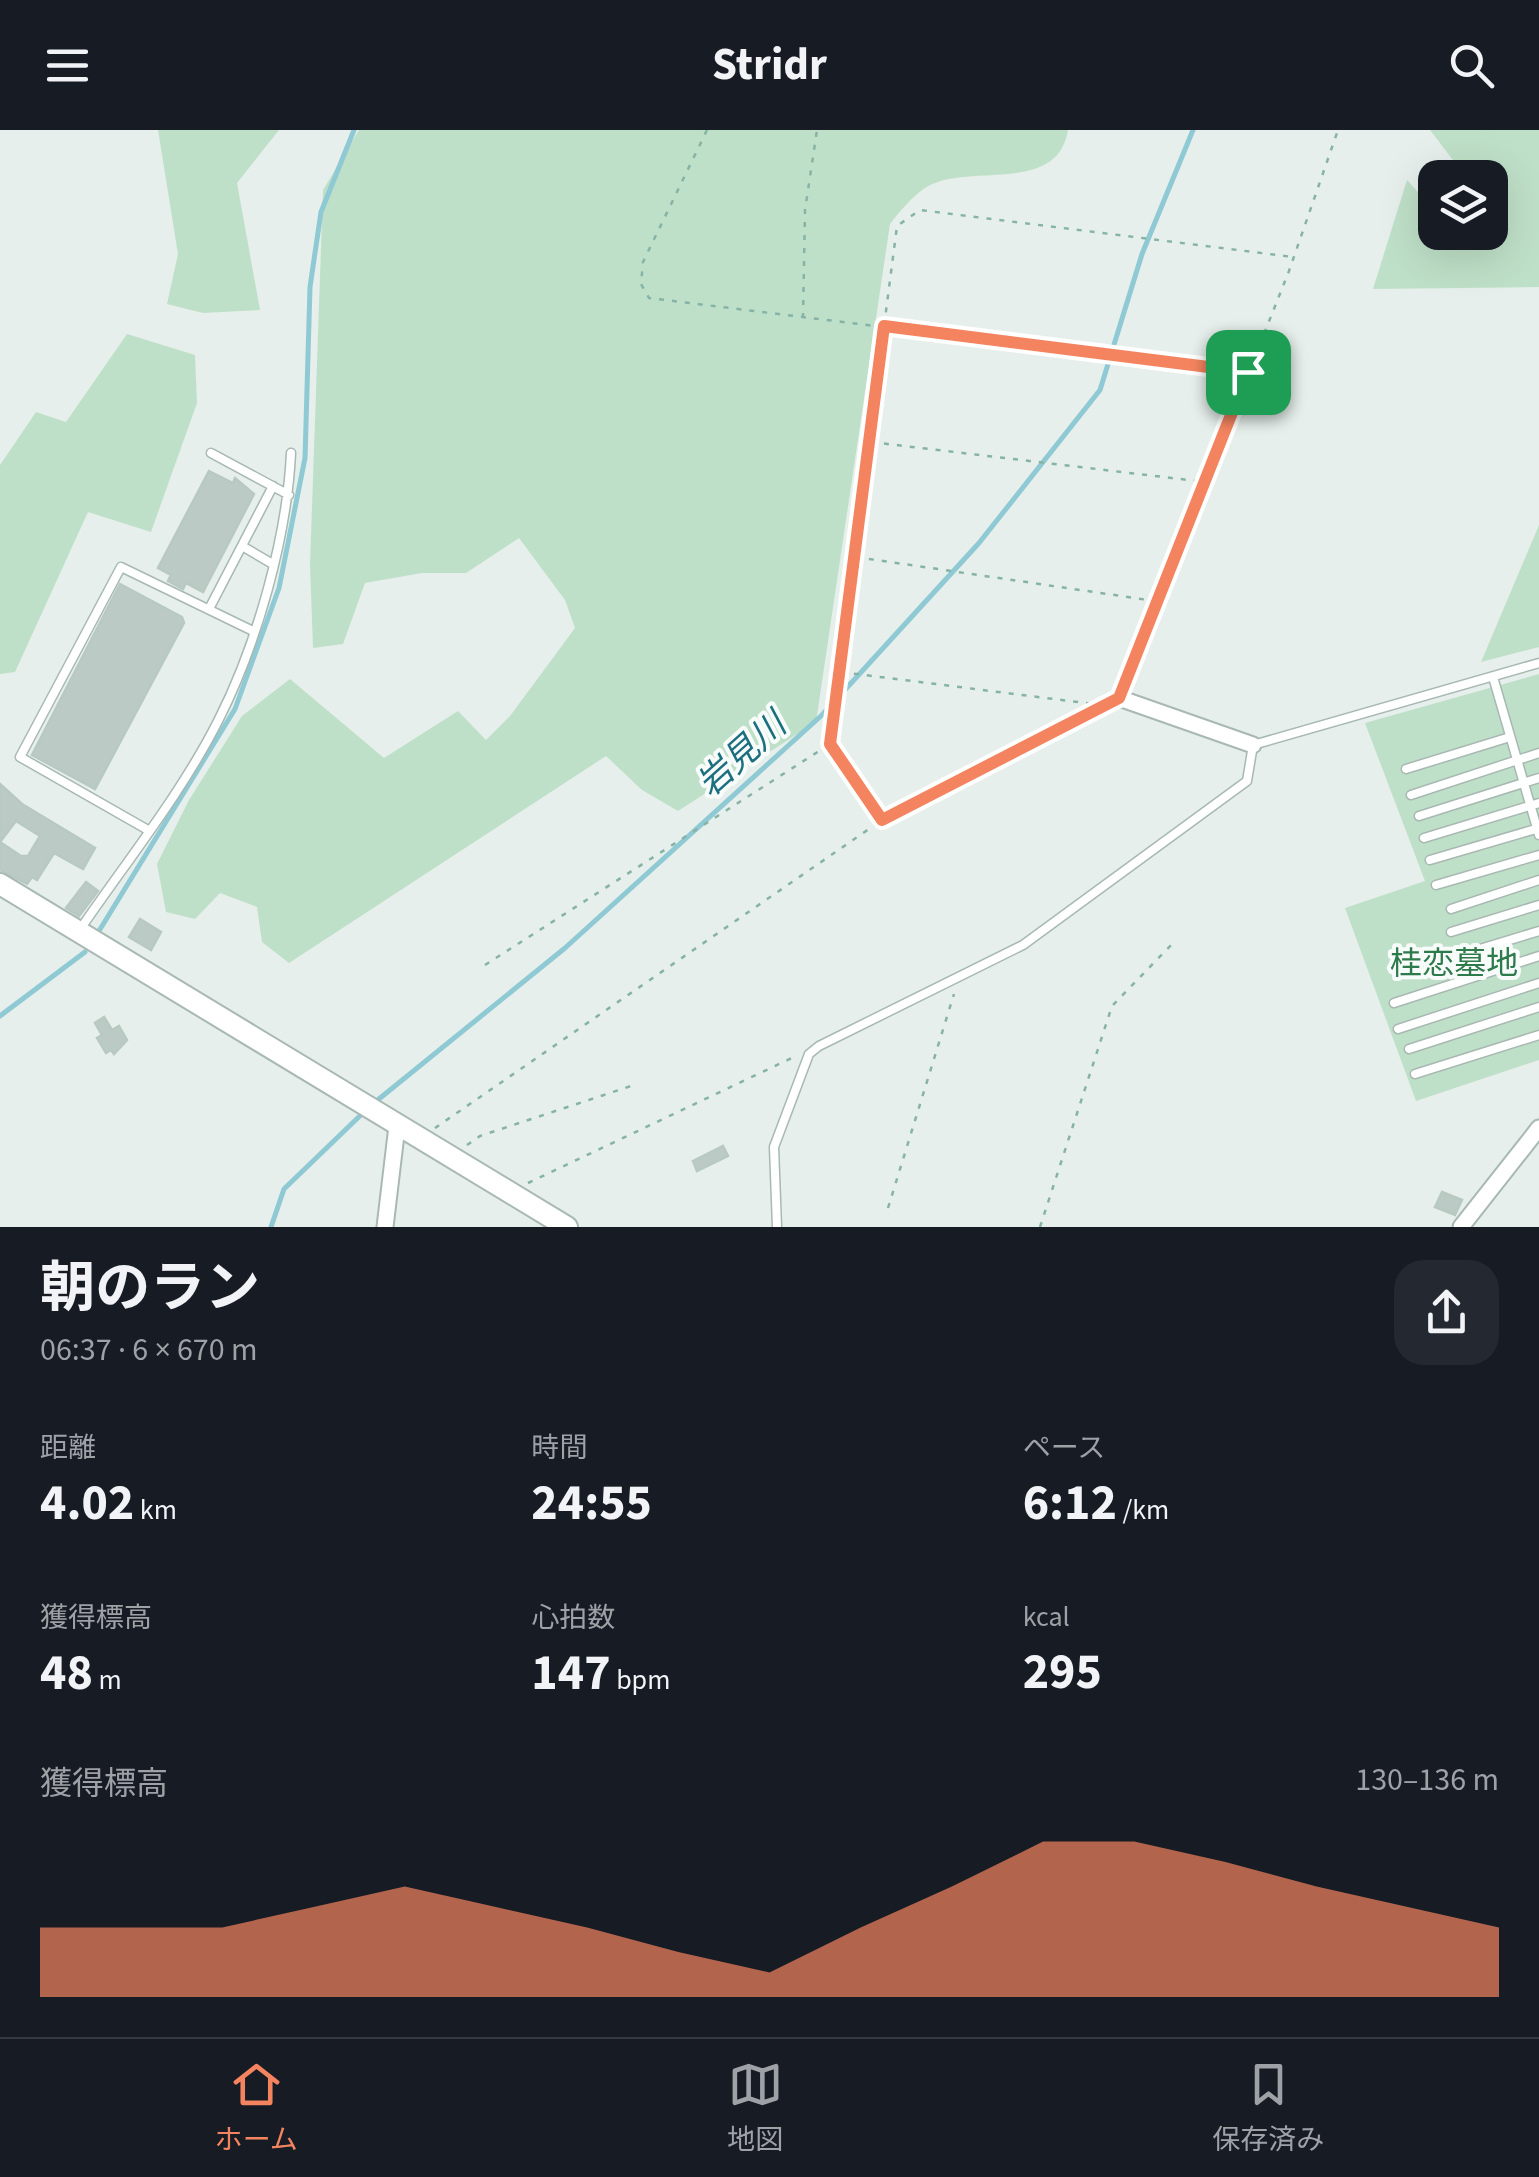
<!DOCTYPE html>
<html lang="ja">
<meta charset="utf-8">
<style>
:root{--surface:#171b24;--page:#242831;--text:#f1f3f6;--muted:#9ea1a6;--line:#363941;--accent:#f4845f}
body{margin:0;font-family:"Source Sans 3","Noto Sans JP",sans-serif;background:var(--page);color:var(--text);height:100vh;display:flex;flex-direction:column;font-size:38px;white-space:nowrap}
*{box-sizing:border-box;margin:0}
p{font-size:32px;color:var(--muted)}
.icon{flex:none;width:55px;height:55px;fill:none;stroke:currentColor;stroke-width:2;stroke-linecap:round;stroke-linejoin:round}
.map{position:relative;height:1097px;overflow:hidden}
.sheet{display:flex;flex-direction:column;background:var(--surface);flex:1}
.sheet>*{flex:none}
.tools{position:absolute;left:1418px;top:30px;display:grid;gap:20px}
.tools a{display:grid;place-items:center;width:90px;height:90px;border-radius:20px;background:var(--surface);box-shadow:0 10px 40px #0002;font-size:50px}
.pin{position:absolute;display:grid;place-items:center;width:85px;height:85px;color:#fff;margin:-42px;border-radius:20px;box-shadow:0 5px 15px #0006}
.round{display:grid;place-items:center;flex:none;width:105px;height:105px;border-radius:30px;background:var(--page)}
.head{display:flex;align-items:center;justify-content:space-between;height:170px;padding:0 40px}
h1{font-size:55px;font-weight:700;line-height:75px}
.stats{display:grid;grid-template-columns:repeat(3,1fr);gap:15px;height:170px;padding:10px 40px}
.stats div{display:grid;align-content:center}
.stats b{font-size:50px;font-weight:700}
.stats small{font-size:28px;font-weight:400}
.stats p{font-size:28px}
.chart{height:280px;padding:20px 40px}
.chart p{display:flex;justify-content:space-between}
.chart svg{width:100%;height:180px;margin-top:10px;fill:var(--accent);opacity:.7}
header{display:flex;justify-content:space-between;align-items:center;height:130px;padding:0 40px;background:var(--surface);font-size:45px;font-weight:700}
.dock{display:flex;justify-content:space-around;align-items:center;height:140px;border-top:2px solid var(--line);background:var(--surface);font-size:28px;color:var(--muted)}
.dock a{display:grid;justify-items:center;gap:5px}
.dock .selected{color:var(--accent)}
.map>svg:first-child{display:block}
.green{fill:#bfe0c8}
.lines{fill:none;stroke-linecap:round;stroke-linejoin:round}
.stream{stroke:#8ec9d4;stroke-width:5}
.building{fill:#bbcac4;stroke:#b8c9c2;stroke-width:2.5;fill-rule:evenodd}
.service-casing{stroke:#a8b8b2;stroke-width:11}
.minor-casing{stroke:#a8b8b2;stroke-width:19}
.tertiary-casing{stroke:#a8b8b2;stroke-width:24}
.path{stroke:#86b3a5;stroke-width:2.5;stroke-dasharray:5 8;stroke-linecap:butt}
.service{stroke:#fff;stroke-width:8}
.minor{stroke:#fff;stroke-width:15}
.tertiary{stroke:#fff;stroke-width:20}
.route-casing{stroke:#fff;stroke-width:20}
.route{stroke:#f4845f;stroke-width:12}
.labels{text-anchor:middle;stroke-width:8;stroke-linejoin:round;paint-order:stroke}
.park-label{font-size:32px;fill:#2d7a4b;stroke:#f7fbf9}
.water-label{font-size:35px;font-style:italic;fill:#1c6f80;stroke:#f7fbf9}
</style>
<header><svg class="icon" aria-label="menu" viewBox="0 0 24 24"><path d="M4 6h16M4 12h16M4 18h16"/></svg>Stridr<svg class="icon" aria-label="search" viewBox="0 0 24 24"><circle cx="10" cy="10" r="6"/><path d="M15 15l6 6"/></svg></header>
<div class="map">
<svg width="1539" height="1097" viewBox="0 0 1539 1097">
<rect width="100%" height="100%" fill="#e6efeb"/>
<!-- green -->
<path class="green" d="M 158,0 L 279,0 L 237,53 L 260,180 L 203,183 L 167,174 L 178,124 Z
M 359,0 L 1068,0 C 1058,62 978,36 935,53 C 918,59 901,80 890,94 L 816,592 L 678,681 L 642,660 L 606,626 L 289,833 L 262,812 L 257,777 L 220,763 L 195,789 L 166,782 L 157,734 L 189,670 L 242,586 L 290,549 L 384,628 L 458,581 L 486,610 L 510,586 L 575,498 L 565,470 L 519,408 L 466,443 L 422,443 L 365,453 L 343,514 L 313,518 L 310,435 L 323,60 Z
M 1430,0 L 1539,0 L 1539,157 L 1373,159 L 1407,50 L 1435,81 L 1435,102 L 1490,102 L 1490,48 L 1456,47 L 1459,38 Z
M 127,204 L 195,225 L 197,273 L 151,402 L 88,382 L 15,542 L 0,544 L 0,335 L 36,282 L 66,292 Z
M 1539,395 L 1539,517 L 1481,532 Z
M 1539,544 L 1539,930 L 1416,971 L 1345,778 L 1425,751 L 1365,593 Z"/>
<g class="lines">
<!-- stream -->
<path class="stream" d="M 99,801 L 235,579 L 279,458 L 305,328 L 310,157 L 321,82 L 354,0
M 0,886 L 85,822
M 374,973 L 565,818 L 822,585 L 979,413 L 1100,260 L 1142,124 L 1193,0
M 271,1097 L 284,1059 L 366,980"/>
</g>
<!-- building -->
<path class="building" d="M 209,341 L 233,353 L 235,348 L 254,364 L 203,462 L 186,453 L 183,459 L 168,451 L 171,445 L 158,438 Z
M 120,454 L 182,487 L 184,493 L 95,659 L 32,625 Z
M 0,654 L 22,674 L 95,718 L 83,739 L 54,723 L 37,750 L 32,747 L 27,754 L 0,740 ZM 16,691 L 40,706 L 28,726 L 21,726 L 0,712 Z
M 86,752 L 98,761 L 79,786 L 66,778 Z
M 140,789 L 161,802 L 151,820 L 129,807 Z
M 104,887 L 112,900 L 119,896 L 127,910 L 114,924 L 111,920 L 106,923 L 97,908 L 102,905 L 95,893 Z
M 723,1016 L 728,1026 L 697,1041 L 693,1031 Z
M 1442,1062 L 1462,1070 L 1455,1085 L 1435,1077 Z"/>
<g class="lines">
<defs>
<path id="service" d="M 211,323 L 289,365
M 242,416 L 271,433
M 209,479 L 273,356
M 1493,547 L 1539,705
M 1406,639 L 1510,607
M 1411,665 L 1539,623
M 1419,686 L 1539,648
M 148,700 L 20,627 L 121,437 L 253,501
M 1424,708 L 1539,673
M 1430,730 L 1539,698
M 1436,755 L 1539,725
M 1451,779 L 1539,750
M 79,801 C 126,732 182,663 219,589 C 257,514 287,407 291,323
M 1451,802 L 1539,775
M 1457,826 L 1539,801
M 1394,873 L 1539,826
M 1398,899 L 1539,853
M 1409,919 L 1539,877
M 1415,944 L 1539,905
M 777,1097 L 774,1017 L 809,924 L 819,916 L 1023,815 L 1247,651 L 1253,615 L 1539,533"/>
<path id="minor" d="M 1119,568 L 1253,615
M 385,1097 L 397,996
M 1461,1097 L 1539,998"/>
<path id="tertiary" d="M 0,754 L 567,1097"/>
</defs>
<!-- service casing -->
<use href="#service" class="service-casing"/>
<!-- minor casing -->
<use href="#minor" class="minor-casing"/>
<!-- tertiary casing -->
<use href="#tertiary" class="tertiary-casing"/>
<!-- path -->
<path class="path" d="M 707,0 L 643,132 L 641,154 L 649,168 L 1247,242
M 803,188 L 805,80 L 817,0
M 871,312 L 1205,352
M 856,427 L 1155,471
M 841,542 L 1101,575
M 1125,554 L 1289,141 L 1338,0
M 830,614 L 882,689
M 485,835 L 830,614 L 897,96 L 920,80 L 1293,127
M 435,998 L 882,690 L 1103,576
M 467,1015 L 480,1006 L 634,955
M 528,1053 L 796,926
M 888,1078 L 954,864
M 1040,1097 L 1112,876 L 1176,810"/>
<!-- service -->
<use href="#service" class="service"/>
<!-- minor -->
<use href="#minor" class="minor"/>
<!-- tertiary -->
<use href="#tertiary" class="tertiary"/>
</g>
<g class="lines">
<defs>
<path id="route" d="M 884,196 L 1248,242 L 1119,568 L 882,690 L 830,614 Z"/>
</defs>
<!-- route casing -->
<use href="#route" class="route-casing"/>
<!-- route -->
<use href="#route" class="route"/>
</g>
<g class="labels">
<!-- park labels -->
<g class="park-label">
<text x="1454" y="844">桂恋墓地</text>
</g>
<!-- water labels -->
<g class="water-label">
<text transform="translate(741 624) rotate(-42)" y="12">岩見川</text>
</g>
</g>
</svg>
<div class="tools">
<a><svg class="icon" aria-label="layers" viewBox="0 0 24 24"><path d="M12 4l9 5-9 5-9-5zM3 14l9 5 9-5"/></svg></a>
</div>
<div class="pin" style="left:1248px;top:242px;background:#1e9e55"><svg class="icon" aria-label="arrive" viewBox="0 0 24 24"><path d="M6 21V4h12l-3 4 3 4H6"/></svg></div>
</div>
<section class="sheet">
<div class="head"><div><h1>朝のラン</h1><p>06:37 · 6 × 670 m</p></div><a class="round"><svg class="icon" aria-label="share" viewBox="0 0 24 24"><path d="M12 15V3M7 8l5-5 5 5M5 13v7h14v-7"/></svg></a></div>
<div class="stats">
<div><p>距離</p><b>4.02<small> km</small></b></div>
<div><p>時間</p><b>24:55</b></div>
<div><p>ペース</p><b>6:12<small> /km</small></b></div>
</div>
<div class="stats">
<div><p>獲得標高</p><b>48<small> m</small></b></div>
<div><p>心拍数</p><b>147<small> bpm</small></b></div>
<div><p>kcal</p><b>295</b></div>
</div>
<div class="chart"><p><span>獲得標高</span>130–136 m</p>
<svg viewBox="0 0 160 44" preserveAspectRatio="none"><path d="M0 44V27L10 27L20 27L30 22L40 17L50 22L60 27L70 33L80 38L90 27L100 17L110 6L120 6L130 11L140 17L150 22L160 27V44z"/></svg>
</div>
</section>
<nav class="dock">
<a class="selected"><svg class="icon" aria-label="home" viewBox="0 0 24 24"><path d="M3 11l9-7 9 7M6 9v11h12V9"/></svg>ホーム</a>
<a><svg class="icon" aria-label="map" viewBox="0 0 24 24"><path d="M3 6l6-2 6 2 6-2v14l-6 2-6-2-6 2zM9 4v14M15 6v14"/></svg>地図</a>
<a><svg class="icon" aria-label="saved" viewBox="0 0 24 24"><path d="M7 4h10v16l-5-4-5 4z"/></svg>保存済み</a>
</nav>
